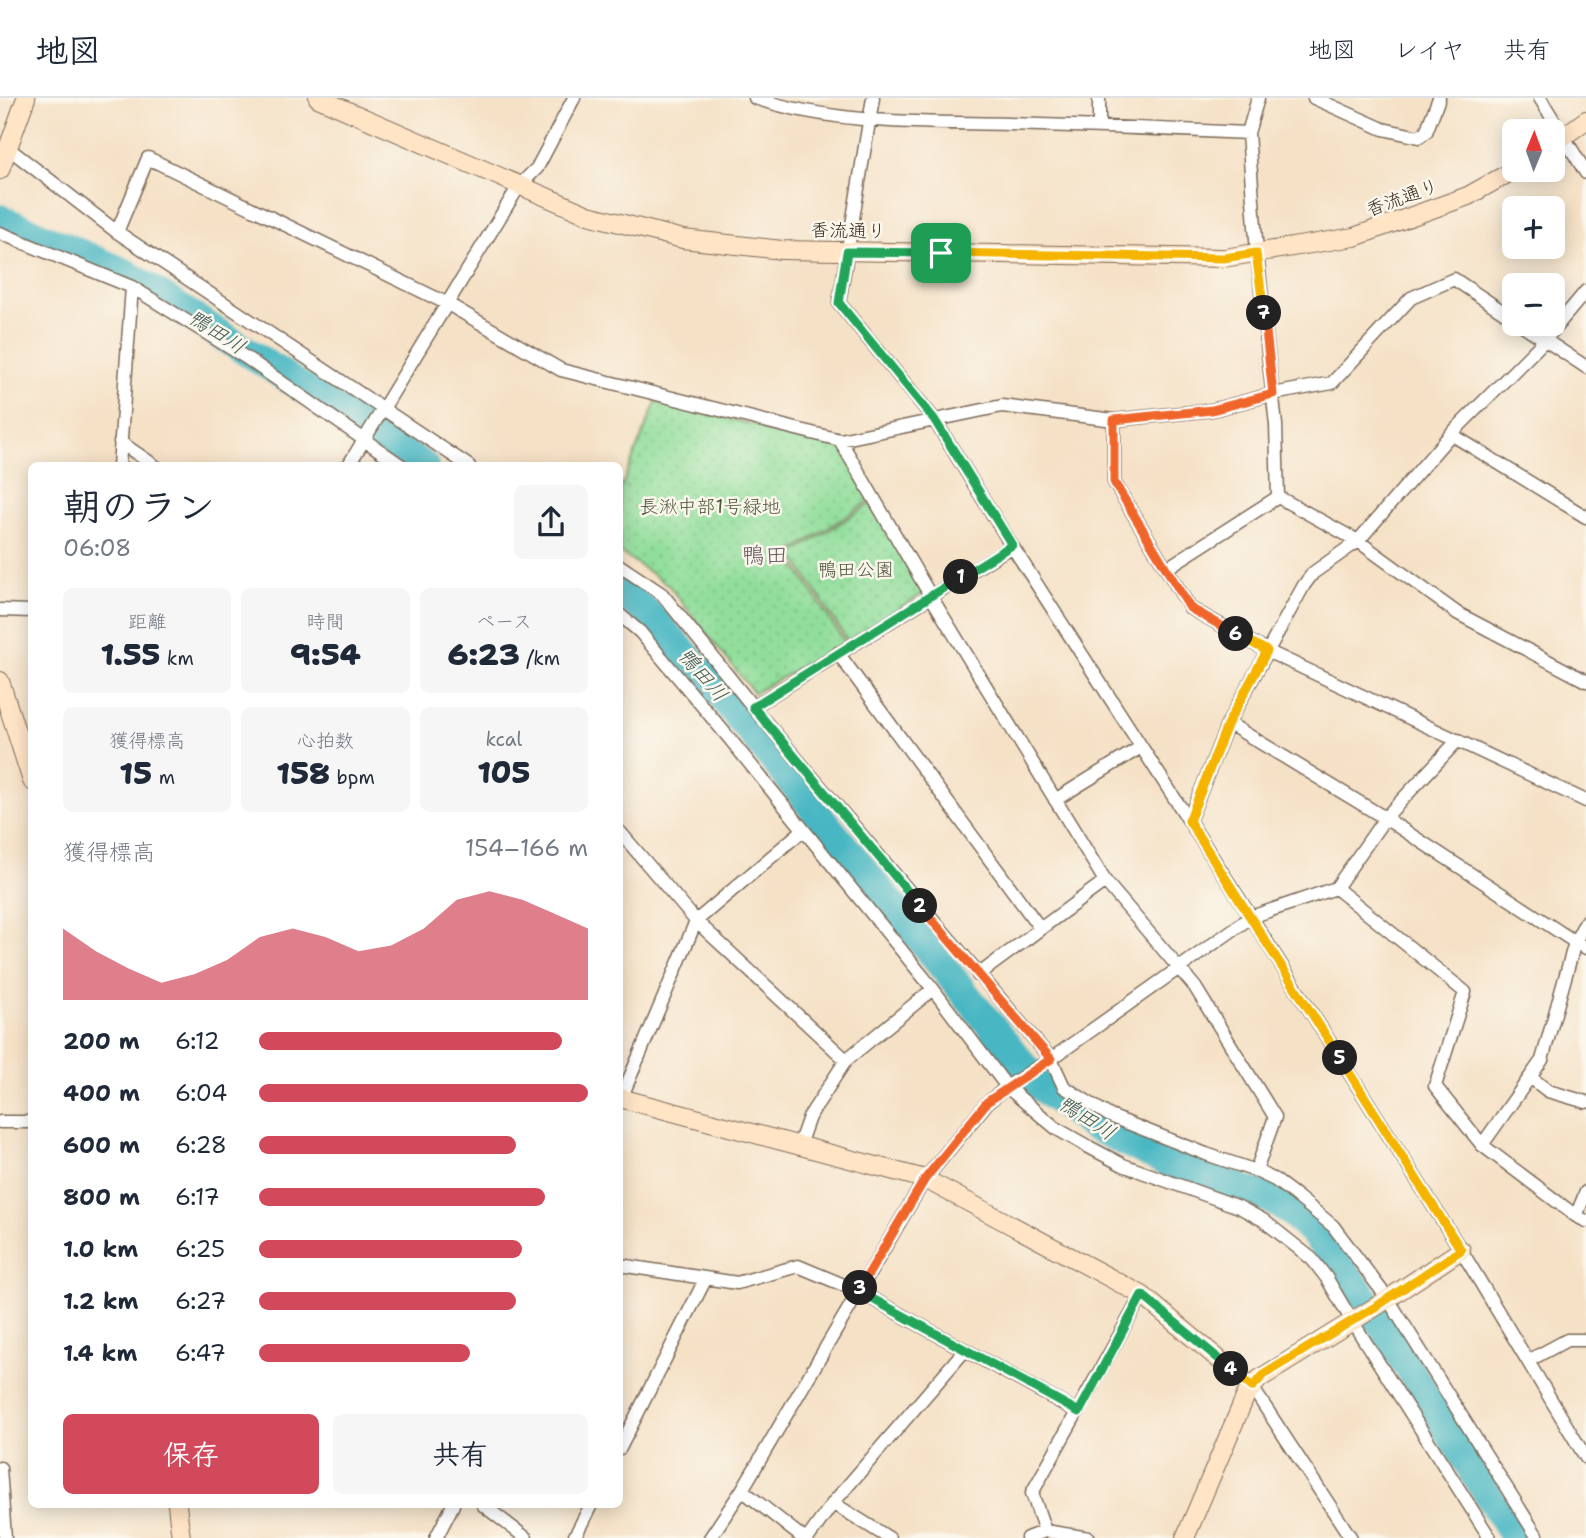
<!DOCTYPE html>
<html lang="ja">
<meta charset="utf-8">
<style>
:root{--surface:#fff;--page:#f6f6f7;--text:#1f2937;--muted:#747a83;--line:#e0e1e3;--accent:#d1495b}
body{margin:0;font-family:"Shantell Sans","Klee One",sans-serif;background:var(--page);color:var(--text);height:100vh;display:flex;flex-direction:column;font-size:26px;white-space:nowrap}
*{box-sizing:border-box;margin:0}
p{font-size:23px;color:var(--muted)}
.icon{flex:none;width:38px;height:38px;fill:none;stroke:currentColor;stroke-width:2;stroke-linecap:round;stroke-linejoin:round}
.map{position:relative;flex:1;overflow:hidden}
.side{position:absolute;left:28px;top:364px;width:595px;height:1046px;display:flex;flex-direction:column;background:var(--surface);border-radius:10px;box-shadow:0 4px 18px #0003}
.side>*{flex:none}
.needle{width:46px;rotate:1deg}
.fabs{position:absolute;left:1502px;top:21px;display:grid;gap:14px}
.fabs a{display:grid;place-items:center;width:63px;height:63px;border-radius:10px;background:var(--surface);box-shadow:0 4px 18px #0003;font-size:35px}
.pin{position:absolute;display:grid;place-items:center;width:60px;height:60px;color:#fff;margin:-30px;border-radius:14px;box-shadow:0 4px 10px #0006}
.km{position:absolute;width:35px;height:35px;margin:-18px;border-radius:50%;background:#222;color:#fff;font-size:19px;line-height:35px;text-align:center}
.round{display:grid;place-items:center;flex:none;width:74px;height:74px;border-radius:10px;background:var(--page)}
.overview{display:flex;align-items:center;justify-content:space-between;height:119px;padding:0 35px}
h1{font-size:38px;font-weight:800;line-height:52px}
.stats{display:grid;grid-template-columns:repeat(3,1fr);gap:10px;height:119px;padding:7px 35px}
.stats div{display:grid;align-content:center;border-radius:10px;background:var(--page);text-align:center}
.stats b{font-size:30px;font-weight:800}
.stats small{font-size:19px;font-weight:400}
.stats p{font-size:19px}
.chart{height:196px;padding:14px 35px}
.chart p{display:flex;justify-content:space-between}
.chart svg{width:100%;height:126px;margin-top:7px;fill:var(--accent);opacity:.7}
.primary-button{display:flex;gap:14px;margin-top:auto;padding:14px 35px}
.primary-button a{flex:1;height:80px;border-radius:10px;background:var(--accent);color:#fff;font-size:28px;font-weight:800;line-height:80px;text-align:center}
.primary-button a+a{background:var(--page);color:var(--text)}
ul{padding:0 35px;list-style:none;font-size:23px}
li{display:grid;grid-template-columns:112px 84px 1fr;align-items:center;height:52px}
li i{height:18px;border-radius:9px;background:var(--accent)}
header{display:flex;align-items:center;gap:42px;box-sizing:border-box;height:98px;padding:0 35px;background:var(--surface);border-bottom:2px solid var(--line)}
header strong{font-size:33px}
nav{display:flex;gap:38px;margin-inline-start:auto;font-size:24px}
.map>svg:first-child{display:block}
.park{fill:url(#park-dots);stroke:#66845c;stroke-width:2}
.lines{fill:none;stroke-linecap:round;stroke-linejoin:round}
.river{stroke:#49b7c3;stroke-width:30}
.street-casing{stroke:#7c6a59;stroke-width:15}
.secondary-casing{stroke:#7c6a59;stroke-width:20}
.street{stroke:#fff;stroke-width:12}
.secondary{stroke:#ffe4c6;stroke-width:18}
.split-1-casing{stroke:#fff;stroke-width:14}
.split-2-casing{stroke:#fff;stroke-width:14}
.split-3-casing{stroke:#fff;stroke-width:14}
.split-4-casing{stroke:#fff;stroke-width:14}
.split-5-casing{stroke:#fff;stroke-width:14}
.split-6-casing{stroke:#fff;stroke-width:14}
.split-7-casing{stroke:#fff;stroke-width:14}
.split-8-casing{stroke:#fff;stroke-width:14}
.split-1{stroke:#22a559;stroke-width:9}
.split-2{stroke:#22a559;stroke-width:9}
.split-3{stroke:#f0652b;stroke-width:9}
.split-4{stroke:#22a559;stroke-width:9}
.split-5{stroke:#f5b400;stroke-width:9}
.split-6{stroke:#f5b400;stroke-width:9}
.split-7{stroke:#f0652b;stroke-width:9}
.split-8{stroke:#f5b400;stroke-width:9}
.labels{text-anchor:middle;stroke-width:5;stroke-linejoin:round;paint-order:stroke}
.street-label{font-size:19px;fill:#3b2a1e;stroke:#fbf7ec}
.park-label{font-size:19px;fill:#50573d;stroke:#fbf7ec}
.water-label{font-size:21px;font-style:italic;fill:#405b58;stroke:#fbf7ec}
.quarter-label{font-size:23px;fill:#6a5b65;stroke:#fbf7ec}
</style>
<header>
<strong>地図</strong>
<nav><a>地図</a><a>レイヤ</a><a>共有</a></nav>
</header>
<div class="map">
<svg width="1586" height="1440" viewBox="0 0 1586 1440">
<defs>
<pattern id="park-dots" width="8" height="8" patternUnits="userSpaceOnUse" patternTransform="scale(1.75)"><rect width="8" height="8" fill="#91de9b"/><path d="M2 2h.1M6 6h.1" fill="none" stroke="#7ebf85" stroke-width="1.8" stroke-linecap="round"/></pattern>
</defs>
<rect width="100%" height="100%" fill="#fbf7ec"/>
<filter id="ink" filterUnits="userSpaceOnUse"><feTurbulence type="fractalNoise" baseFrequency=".0143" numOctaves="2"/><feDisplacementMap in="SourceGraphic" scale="14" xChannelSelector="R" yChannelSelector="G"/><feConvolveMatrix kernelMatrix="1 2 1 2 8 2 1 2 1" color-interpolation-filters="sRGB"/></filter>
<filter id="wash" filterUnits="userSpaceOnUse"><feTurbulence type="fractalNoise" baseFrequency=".00686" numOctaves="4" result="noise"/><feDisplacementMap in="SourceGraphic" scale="28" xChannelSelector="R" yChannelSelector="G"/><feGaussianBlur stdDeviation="1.57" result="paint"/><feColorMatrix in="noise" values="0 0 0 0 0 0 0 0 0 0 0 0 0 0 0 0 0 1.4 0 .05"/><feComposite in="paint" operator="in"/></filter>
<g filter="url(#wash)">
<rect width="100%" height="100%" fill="#f5e1c6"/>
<!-- park -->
<path class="park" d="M 656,304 L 839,346 L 871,402 L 788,456 L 845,545 L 754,595 L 668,487 L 620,454 L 620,392 Z
M 873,404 L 924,495 L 848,544 L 792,456 Z"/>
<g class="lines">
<!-- river -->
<path class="river" d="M 0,121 L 125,175 L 424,368
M 620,494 L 647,514 L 700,572 L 1041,989 L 1091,1027 L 1167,1064 L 1268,1100 L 1291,1114 L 1312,1133 L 1362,1196 L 1515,1440"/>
</g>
</g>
<g filter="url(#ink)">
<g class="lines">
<defs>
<path id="street" d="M 755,0 C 837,27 923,24 1008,26 C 1088,28 1168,31 1248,35
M 873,0 L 839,205 L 934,321 L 1012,448 L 1251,819 L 1051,961 L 1007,989 L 1057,1031 L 1087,1048 L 1123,1067 L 1239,1109 L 1263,1122 L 1312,1161 L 1326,1179 L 1352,1223 L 1490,1440
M 1099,0 L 1099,28
M 1258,0 L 1248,35 L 1257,155 L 1276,327 L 1278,399 L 1358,443 L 1457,515 L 1586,583
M 1314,0 L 1383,31 L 1419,39 L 1426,34 L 1439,0
M 1540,0 L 1586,75
M 8,50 L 117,134 L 469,368
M 117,134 L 148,60 L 448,206 L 561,272 L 840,342 L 1002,308 L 1114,322 L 1212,312 L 1273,296 L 1332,285 L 1411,200 L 1454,181 L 1514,221
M 0,135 L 132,189 L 248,261 L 402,368
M 1586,193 L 1545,242 L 1451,336 L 1358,443 L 1313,475 L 1304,487 L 1228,625 L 1385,720 L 1336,790 L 1251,819 L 1461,1152 L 1586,1360
M 1521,226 L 1586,269
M 1114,322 L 1114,384 L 1190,510 L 1267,553 L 1586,703
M 1451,336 L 1586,419
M 840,342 L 930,497 L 1105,783 L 978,877
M 120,344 L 155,368
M 119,368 L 132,189
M 348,368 L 519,88 L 537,70 L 574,0
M 620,468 L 662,496 L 753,609 L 1051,961 L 1064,989 L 1110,1018 L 1206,1056 L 1256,1073 L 1275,1082 L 1295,1097 L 1333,1128 L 1388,1201 L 1538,1440
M 1167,470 L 1278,399
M 0,512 L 32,513
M 620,517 L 640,534 L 729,640 L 933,891 L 1007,989 L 987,1005 L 925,1081 L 742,1392 L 710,1440
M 838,555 L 1040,830
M 753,609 L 1012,448
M 1458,642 L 1385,720 L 1575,844 L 1586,823
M 1055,702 L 1141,649
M 1189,723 L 1228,625
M 620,734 L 696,823 L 846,962
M 1105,783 L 1195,889 L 1275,1019 L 1256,1073
M 1336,790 L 1465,894 L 1435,988 L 1482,1047 L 1576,1118 L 1586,1123
M 1530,979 L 1548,993 L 1586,1004
M 620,1003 L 696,823 L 803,732
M 0,1024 L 32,1024
M 799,1047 L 809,1019 L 846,962 L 933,891
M 1482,1047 L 1542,962 L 1575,844 L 1586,850
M 1576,1118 L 1586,1094
M 620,1167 L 737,1185 L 798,1168 L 858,1193 L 1078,1314
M 1528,1263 L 1567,1242 L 1586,1242
M 1252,1289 L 1351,1440
M 620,1350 L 705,1182
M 0,1370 L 5,1440
M 742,1392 L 803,1440
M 833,1405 L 889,1440
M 483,1407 L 526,1440
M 436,1440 L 453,1407
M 574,1440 L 591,1407
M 808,1440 L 833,1405 L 965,1252
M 1027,1440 L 1045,1433
M 1089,1440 L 1045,1433 L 1032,1395 L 1142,1197"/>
<path id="secondary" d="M 318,0 L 588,117 L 683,141 L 782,152 L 1224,160 L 1354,139 L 1468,98 L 1514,72
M 1552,47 L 1586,22
M 0,72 L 26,0
M 0,583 L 32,683
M 620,1000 L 925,1081 L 1142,1197 L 1252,1289
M 177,1407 L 181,1440
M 1185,1440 L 1246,1297 L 1259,1281 L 1380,1206 L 1461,1152"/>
</defs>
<!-- street casing -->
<use href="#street" class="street-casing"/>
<!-- secondary casing -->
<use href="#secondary" class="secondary-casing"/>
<!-- street -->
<use href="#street" class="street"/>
<!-- secondary -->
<use href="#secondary" class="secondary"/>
</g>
</g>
<g class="lines" filter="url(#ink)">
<defs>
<path id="split-1" d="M 941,155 L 847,154 L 839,205 L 934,321 L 1012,447 L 961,479"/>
<path id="split-2" d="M 920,808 L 753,609 L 961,479"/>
<path id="split-3" d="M 860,1190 L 925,1081 L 987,1004 L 1051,961 L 920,808"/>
<path id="split-4" d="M 860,1190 L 858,1193 L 1079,1314 L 1142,1197 L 1231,1271"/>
<path id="split-5" d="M 1231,1271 L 1252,1289 L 1266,1275 L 1380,1206 L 1461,1152 L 1340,960"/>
<path id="split-6" d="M 1236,536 L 1267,553 L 1228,625 L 1189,723 L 1340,960"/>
<path id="split-7" d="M 1236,536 L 1190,510 L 1114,384 L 1114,322 L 1212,312 L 1273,296 L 1264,215"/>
<path id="split-8" d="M 941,155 L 1224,160 L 1256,155 L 1264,215"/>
</defs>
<!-- split-1 casing -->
<use href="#split-1" class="split-1-casing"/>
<!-- split-2 casing -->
<use href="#split-2" class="split-2-casing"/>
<!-- split-3 casing -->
<use href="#split-3" class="split-3-casing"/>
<!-- split-4 casing -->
<use href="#split-4" class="split-4-casing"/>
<!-- split-5 casing -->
<use href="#split-5" class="split-5-casing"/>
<!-- split-6 casing -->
<use href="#split-6" class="split-6-casing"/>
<!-- split-7 casing -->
<use href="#split-7" class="split-7-casing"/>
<!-- split-8 casing -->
<use href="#split-8" class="split-8-casing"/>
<!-- split-1 -->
<use href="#split-1" class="split-1"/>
<!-- split-2 -->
<use href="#split-2" class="split-2"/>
<!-- split-3 -->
<use href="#split-3" class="split-3"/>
<!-- split-4 -->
<use href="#split-4" class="split-4"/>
<!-- split-5 -->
<use href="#split-5" class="split-5"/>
<!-- split-6 -->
<use href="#split-6" class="split-6"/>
<!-- split-7 -->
<use href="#split-7" class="split-7"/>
<!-- split-8 -->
<use href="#split-8" class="split-8"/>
</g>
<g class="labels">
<!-- street labels -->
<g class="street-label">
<text transform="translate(1402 99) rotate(-20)" y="7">香流通り</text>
<text transform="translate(848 132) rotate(1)" y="7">香流通り</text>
</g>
<!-- park labels -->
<g class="park-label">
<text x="710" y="415">長湫中部1号緑地</text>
<text x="856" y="478">鴨田公園</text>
</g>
<!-- water labels -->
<g class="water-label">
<text transform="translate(217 234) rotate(33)" y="7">鴨田川</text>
<text transform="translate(703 577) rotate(49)" y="7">鴨田川</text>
<text transform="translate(1087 1020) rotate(33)" y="7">鴨田川</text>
</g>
<!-- quarter labels -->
<g class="quarter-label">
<text x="765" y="465">鴨田</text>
</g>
</g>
</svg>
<div class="fabs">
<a><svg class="needle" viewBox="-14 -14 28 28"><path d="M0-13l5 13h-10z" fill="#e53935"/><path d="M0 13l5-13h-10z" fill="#747a83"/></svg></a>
<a>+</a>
<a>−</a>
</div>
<div class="pin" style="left:941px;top:155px;background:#1e9e55"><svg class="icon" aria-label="arrive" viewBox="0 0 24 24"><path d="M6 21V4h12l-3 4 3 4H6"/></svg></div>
<b class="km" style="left:961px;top:479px">1</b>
<b class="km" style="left:920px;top:808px">2</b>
<b class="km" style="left:860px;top:1190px">3</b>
<b class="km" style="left:1231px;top:1271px">4</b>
<b class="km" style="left:1340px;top:960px">5</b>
<b class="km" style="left:1236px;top:536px">6</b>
<b class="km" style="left:1264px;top:215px">7</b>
<section class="side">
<div class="overview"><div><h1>朝のラン</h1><p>06:08</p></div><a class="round"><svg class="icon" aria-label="share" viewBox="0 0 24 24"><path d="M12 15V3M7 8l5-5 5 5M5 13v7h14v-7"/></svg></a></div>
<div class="stats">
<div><p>距離</p><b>1.55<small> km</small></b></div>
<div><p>時間</p><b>9:54</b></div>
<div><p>ペース</p><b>6:23<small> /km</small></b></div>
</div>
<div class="stats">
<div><p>獲得標高</p><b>15<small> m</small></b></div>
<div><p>心拍数</p><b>158<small> bpm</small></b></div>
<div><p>kcal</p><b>105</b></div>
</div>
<div class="chart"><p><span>獲得標高</span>154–166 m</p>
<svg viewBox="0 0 160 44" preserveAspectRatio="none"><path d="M0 44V19L10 27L20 33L30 38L40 35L50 30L60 22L70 19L80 22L90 27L100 25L110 19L120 9L130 6L140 9L150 14L160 19V44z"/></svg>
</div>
<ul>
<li><b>200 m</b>6:12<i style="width:92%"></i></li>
<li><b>400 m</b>6:04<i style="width:100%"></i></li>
<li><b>600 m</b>6:28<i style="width:78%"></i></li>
<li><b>800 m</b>6:17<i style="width:87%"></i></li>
<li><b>1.0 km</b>6:25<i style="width:80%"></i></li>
<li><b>1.2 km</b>6:27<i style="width:78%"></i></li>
<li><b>1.4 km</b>6:47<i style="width:64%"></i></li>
</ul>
<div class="primary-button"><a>保存</a><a>共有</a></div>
</section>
</div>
